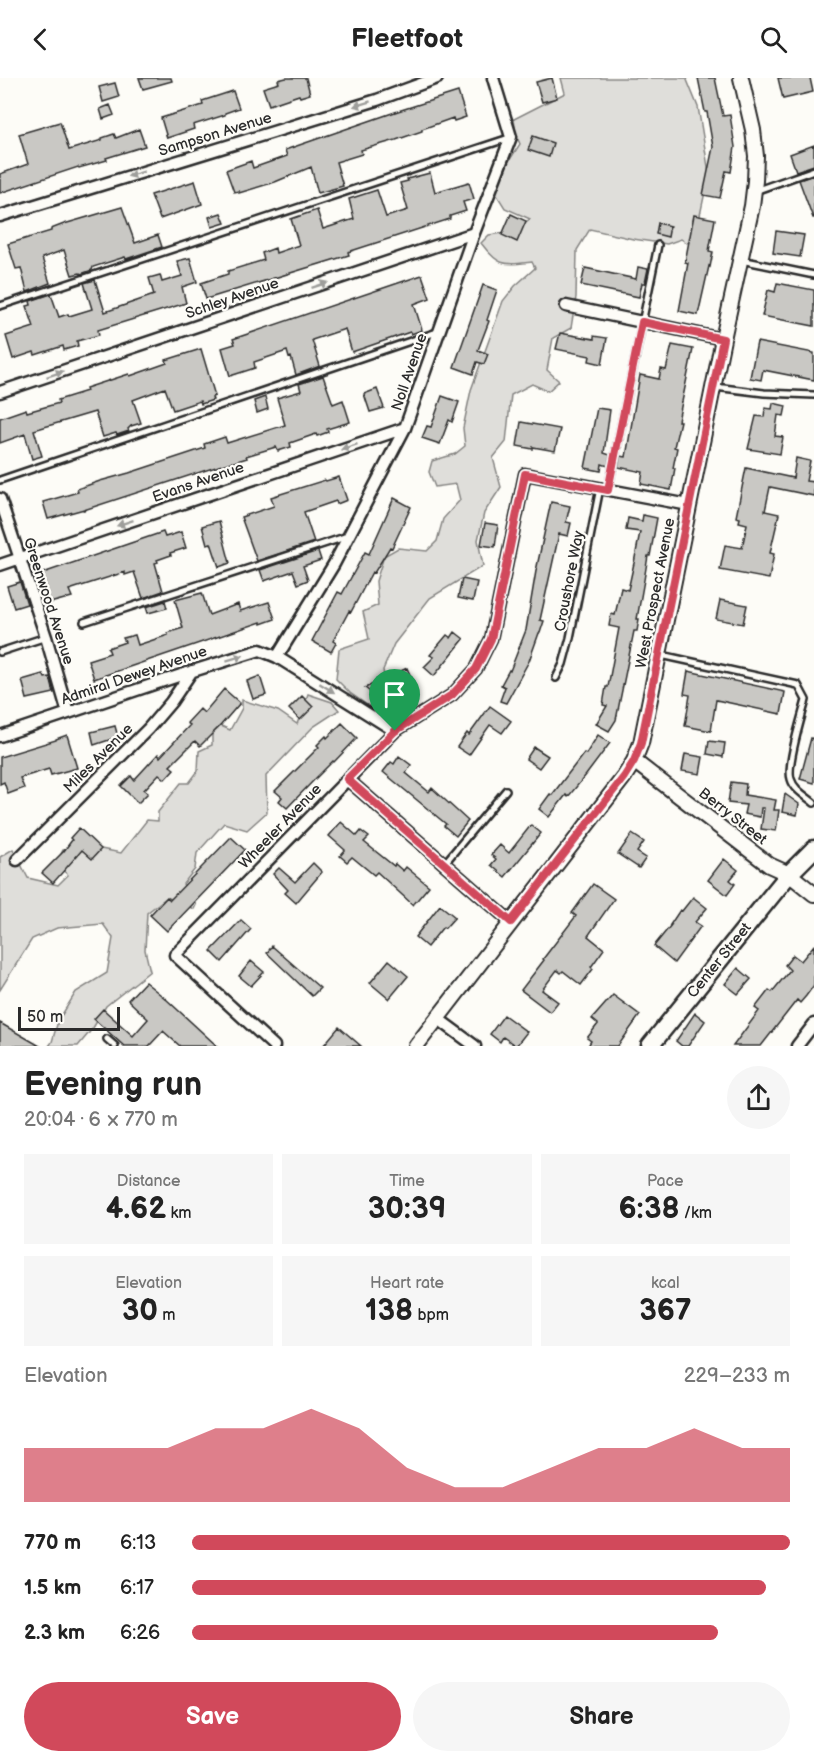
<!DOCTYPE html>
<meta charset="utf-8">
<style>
:root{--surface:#fff;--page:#f6f6f6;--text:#222;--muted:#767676;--accent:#d1495b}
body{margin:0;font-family:"Balsamiq Sans",sans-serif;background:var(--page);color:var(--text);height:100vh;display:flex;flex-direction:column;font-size:22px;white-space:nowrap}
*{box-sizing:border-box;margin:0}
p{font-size:20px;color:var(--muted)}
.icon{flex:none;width:33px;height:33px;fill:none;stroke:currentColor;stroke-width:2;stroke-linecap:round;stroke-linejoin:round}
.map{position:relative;height:968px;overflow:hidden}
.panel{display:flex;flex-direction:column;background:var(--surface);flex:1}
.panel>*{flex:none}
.scale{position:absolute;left:18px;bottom:15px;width:102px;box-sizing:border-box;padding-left:6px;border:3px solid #2b2b2b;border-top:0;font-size:16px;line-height:21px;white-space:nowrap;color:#2b2b2b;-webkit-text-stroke:4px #fdfcf7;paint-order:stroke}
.pin{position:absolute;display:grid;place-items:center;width:51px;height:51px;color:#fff;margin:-62px -26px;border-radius:50% 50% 50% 0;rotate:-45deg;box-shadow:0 0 6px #0007}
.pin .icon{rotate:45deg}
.round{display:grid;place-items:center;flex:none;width:63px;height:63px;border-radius:32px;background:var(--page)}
.head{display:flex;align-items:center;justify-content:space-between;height:102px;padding:0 24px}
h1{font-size:33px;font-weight:600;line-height:45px}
.figures{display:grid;grid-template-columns:repeat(3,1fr);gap:9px;height:102px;padding:6px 24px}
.figures div{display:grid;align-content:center;border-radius:0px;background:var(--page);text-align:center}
.figures b{font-size:30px;font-weight:600}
.figures small{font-size:16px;font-weight:400}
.figures p{font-size:16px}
.chart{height:168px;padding:12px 24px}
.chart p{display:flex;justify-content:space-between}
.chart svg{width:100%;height:108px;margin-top:6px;fill:var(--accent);opacity:.7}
.primary-button{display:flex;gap:12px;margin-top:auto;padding:12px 24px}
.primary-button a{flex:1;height:69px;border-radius:36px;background:var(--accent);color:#fff;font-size:24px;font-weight:600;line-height:69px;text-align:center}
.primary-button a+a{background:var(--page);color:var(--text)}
ul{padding:0 24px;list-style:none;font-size:20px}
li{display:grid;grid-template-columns:96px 72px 1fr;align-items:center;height:45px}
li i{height:15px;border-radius:8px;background:var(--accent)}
header{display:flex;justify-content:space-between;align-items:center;height:78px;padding:0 24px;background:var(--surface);font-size:27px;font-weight:600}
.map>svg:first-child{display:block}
.green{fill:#dfdeda;stroke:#858482;stroke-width:1.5}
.building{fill:#c9c8c4;stroke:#2b2b2b;stroke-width:1.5}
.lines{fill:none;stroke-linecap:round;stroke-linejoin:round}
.service-casing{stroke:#2b2b2b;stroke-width:10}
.minor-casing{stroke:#2b2b2b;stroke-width:15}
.tertiary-casing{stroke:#2b2b2b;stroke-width:18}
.primary-casing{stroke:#2b2b2b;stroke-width:21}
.service{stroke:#fdfcf7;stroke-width:5}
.minor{stroke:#fdfcf7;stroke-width:10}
.tertiary{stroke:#fdfcf7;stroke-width:14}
.primary{stroke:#fdfcf7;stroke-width:16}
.oneway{fill:#9e9e9b}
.route-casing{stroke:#fff;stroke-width:12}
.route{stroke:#d1495b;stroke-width:8}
.labels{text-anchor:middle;stroke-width:4.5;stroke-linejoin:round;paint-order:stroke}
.street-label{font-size:15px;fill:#2b2b2b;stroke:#fdfcf7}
</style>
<header><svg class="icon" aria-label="back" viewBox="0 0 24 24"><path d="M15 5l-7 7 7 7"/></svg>Fleetfoot<svg class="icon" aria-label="search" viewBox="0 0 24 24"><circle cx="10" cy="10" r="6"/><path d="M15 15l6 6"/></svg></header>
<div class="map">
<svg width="814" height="968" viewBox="0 0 814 968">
<rect width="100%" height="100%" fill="#fdfcf7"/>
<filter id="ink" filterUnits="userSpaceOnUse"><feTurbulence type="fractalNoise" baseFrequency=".0167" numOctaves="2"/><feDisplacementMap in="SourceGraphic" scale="12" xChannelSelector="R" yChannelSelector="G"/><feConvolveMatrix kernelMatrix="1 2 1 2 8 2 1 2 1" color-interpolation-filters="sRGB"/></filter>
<g filter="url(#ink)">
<!-- green -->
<path class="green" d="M 561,0 L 688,0 L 687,2 L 698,29 L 709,95 L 695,161 L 687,165 L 681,161 L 667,166 L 633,161 L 590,151 L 577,172 L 576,219 L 571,250 L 553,260 L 547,292 L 559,303 L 548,313 L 532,306 L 511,317 L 506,364 L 493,380 L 501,409 L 484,435 L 478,462 L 483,488 L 430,520 L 394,566 L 383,592 L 390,633 L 376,633 L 350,615 L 336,601 L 339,571 L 369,561 L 363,534 L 378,527 L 376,503 L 384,478 L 398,470 L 427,473 L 437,463 L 443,441 L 460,422 L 456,406 L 435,409 L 429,394 L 432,383 L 455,376 L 465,368 L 463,350 L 471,312 L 503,223 L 515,208 L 535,190 L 532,184 C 504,187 499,189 481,165 L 489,157 L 511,154 L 530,141 L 505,130 L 495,114 L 509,83 L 520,66 L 516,57 L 514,41 L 565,15 Z
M 308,616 L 332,624 L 339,632 L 313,649 L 266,698 L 267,734 L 247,752 L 224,745 L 197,775 L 195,791 L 183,806 L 196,827 L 194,831 L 167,819 L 147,835 L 145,872 L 150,893 L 106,928 L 93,950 L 78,968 L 49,968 L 52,964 L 58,943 L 76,914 L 107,895 L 113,860 L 103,846 L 57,850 L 32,861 L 0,912 L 0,779 L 13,771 L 28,800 L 58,807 L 68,797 L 56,786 L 63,772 L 101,771 L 121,775 L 147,742 L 158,743 L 158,734 L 181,705 L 189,705 L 198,693 L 199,673 L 212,667 L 212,656 L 221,648 L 230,652 L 242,630 L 242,622 L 278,633 L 297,646 Z"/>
<!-- building -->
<path class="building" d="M 139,0 L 171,0 L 172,3 L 143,11 Z
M 286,0 L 306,0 L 310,16 L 300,19 L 299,17 L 269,27 L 263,10 L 279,5 L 278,2 Z
M 552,0 L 557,20 L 542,24 L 536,4 Z
M 698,0 L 715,0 L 723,38 L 730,37 L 735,69 L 731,94 L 726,93 L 720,120 L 703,117 L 713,69 L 707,34 L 705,34 Z
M 778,0 L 810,0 L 813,14 L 783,21 Z
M 115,5 L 119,19 L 103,24 L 99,9 Z
M 233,13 L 239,30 L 225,35 L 225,37 L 193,47 L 194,51 L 167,60 L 161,40 L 203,27 L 202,23 Z
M 458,14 L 466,39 L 454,43 L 453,40 L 422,51 L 422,53 L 396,62 L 361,72 L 362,76 L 336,84 L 343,108 L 318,115 L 311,89 L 275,104 L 239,115 L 239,113 L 234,114 L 226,92 L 251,83 L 253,90 L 287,78 L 285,72 L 398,33 Z
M 110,27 L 114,37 L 103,41 L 100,31 Z
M 60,44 L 69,72 L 102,62 L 102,60 L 114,56 L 116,60 L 139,51 L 145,68 L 106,80 L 107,82 L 79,90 L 78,89 L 0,115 L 0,96 L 28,86 L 19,56 Z
M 533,58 L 553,65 L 549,79 L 528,72 Z
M 814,67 L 814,87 L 796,93 L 790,76 Z
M 430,95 L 435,114 L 469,104 L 474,121 L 463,124 L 466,133 L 450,138 L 450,141 L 348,174 L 349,177 L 206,221 L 201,205 L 228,196 L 228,193 L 264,182 L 262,175 L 275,170 L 276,175 L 299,167 L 291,141 L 317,132 L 323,151 L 354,141 L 349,121 L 377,112 L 386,139 L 408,132 L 400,105 L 408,103 L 407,101 Z
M 814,97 L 814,140 L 813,140 L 799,102 Z
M 195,103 L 202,126 L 160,141 L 151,117 Z
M 122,129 L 135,165 L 158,157 L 162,169 L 126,181 L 125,179 L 93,189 L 92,192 L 81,196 L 80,195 L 72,197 L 64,172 L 42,180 L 50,205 L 27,214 L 21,190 L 16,191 L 8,166 L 51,153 L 51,151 L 64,146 Z
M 221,135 L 225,145 L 212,149 L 209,139 Z
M 511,136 L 526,143 L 517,164 L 502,157 Z
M 694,137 L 715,141 L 709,173 L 713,174 L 710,189 L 709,188 L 698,237 L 679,233 L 688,185 L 685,184 Z
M 658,145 L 670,148 L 668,159 L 656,156 Z
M 776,153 L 804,157 L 800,179 L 773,175 Z
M 190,180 L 197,204 L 182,209 L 186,225 L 98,252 L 99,257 L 77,263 L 78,268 L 64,272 L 63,268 L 35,277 L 34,274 L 13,281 L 6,258 L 34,249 L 27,228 L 31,227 L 30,223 L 51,216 L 59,239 L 68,236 L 69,238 L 92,231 L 84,205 L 95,202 L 105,234 L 154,217 L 149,200 L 160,197 L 162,204 L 182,198 L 177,183 Z
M 638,189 L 648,191 L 645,205 L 642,205 L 639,219 L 581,207 L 585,190 L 636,201 Z
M 422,197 L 430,220 L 414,226 L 422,252 L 411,256 L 410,254 L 352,274 L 345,251 L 312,262 L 320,288 L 296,297 L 291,279 L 289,280 L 287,273 L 254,284 L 255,290 L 230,298 L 222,270 L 235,266 L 233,261 Z
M 777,205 L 814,212 L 814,248 L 762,238 L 768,212 L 775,214 Z
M 483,207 L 497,212 L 487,242 L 489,243 L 478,272 L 488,276 L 484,286 L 477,284 L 473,296 L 454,289 Z
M 560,255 L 594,261 L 594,258 L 607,260 L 602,286 L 589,283 L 590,278 L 556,271 Z
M 757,264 L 814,275 L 814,302 L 763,292 L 761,302 L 750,300 Z
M 672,267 L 693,271 L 678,343 L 680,343 L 674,369 L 677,370 L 673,390 L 675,390 L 671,412 L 641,406 L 643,394 L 618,389 L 620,378 L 626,379 L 640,297 L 659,301 L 661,291 L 666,292 Z
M 201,271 L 215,318 L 212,319 L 213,322 L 201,326 L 200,323 L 173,332 L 165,310 L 133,322 L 141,345 L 131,348 L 128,351 L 129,353 L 117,357 L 116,355 L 103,359 L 95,334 L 34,352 L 42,378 L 32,381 L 25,356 L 0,365 L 0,340 L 26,331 L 27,334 L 59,325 L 58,322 L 87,313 L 86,310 L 129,296 L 130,298 L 167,285 L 166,282 Z
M 323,298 L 333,326 L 343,322 L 350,344 L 327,351 L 328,354 L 317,358 L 316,356 L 290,365 L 291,369 L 278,373 L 276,369 L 246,378 L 247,380 L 231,385 L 231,384 L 84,432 L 84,431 L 48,441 L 43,424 L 78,414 L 77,411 L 100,403 L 129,395 L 205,370 L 204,366 L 225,359 L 227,365 L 285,347 L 277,320 L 301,313 L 299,306 Z
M 377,311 L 384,330 L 370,334 L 364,316 Z
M 442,318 L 459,324 L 452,344 L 449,342 L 440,366 L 422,360 L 427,348 L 431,349 Z
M 265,319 L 268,331 L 257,335 L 254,323 Z
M 773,325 L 786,328 L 784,338 L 778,337 L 775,358 L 783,359 L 780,376 L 748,371 L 756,338 L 764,339 L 765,330 L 772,331 Z
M 597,330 L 610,332 L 604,375 L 610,377 L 608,388 L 602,386 L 601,393 L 585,390 Z
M 521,344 L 560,351 L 555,373 L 533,369 L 533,371 L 517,368 Z
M 796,380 L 810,383 L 806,403 L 814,404 L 814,418 L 770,409 L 765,433 L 779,436 L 770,475 L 774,476 L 769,501 L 720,492 L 725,467 L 742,470 L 747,446 L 739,444 L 740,440 L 736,439 L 746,390 L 793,400 Z
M 339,399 L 347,422 L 337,426 L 336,423 L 304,434 L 314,464 L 257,483 L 241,439 L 274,428 L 271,419 L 325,402 L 326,403 Z
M 394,420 L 411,429 L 392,470 L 390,469 L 374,495 L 372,494 L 351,534 L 349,533 L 333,563 L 336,565 L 331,574 L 312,563 L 338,514 L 342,516 L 365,474 L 369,476 Z
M 551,424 L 570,428 L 566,444 L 571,445 L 568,458 L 559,456 L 540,542 L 544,543 L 540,555 L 539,555 L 529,583 L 506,625 L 500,623 L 505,609 L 501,607 L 509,592 L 510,593 L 526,552 L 536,493 Z
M 643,437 L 657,440 L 650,478 L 648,478 L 644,502 L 637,541 L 639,541 L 637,553 L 634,553 L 616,642 L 609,653 L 596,646 L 607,628 L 603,627 L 606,609 L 608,609 L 619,550 L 609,548 L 611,536 L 615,537 L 621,510 L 628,512 L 634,485 L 640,454 L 626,452 L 628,440 L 642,443 Z
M 219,443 L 230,485 L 219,489 L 211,465 L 207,466 L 202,448 Z
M 485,445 L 498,447 L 495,469 L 481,467 Z
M 163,454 L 165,459 L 181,454 L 186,470 L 170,475 L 171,477 L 157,482 L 158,484 L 155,485 L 163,513 L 143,520 L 134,494 L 125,497 L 125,494 L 69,512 L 72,519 L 46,526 L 44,521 L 41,522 L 34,500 L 37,499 L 37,497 Z
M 318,473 L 321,482 L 303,488 L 308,502 L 298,506 L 293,493 L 264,503 L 260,492 Z
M 462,501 L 477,504 L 473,523 L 458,520 Z
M 20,504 L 27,526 L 14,530 L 7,508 Z
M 202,515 L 209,537 L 238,526 L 240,533 L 269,524 L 275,541 L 261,546 L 261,544 L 94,601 L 88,582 L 110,575 L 108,570 L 125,564 L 123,560 L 135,557 L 138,567 L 168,557 L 167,555 L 183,550 L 175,522 Z
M 720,522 L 747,527 L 743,546 L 716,541 Z
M 165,523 L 167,530 L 148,535 L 146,529 Z
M 455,554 L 464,561 L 434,598 L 424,589 L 434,579 L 430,577 L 447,557 L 451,560 Z
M 407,590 L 415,608 L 402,615 L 391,630 L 365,610 Z
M 688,593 L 785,614 L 781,636 L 716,622 L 711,653 L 685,648 L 690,617 L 684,616 Z
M 43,596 L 45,600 L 50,599 L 54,615 L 27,621 L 22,602 Z
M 260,598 L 266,617 L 253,621 L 247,603 Z
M 224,611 L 240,625 L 221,647 L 200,668 L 195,663 L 170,688 L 174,691 L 165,701 L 159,696 L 144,712 L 148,715 L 138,725 L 121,708 L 131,698 L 134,702 L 158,676 L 160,679 L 190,647 L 187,645 L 200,631 L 204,635 Z
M 302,618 L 313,629 L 300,642 L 289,631 Z
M 490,628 L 511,643 L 502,655 L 490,647 L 469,677 L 457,669 L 467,655 L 469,657 Z
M 342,645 L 357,660 L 334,684 L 333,683 L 316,700 L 287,730 L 279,723 L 282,719 L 275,713 L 319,669 L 317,667 L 326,658 L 327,660 Z
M 115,648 L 118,659 L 94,667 L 91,654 Z
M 67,657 L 77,690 L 51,697 L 49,691 L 20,700 L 24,710 L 8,716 L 4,704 L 0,706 L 0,679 L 56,662 L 56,661 Z
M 598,657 L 610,665 L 586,697 L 568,719 L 566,717 L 549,739 L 539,731 L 550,716 L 552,717 L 584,675 L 586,676 Z
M 811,660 L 814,661 L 814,705 L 800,701 Z
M 709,663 L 725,665 L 723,679 L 707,676 Z
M 534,669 L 548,678 L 539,690 L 526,681 Z
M 685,676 L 703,679 L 700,696 L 682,693 Z
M 399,678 L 411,687 L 406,695 L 429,714 L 432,710 L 468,743 L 456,758 L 444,748 L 446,746 L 383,694 L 391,684 L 394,686 Z
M 731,704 L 746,706 L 745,717 L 776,722 L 774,732 L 779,732 L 776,753 L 761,751 L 764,730 L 761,730 L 760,739 L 744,736 L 746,727 L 728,725 Z
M 785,716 L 799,726 L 797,737 L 782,734 Z
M 341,744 L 357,758 L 361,753 L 369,759 L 364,764 L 394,788 L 395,786 L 403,793 L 406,789 L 429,808 L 413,827 L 377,794 L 374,797 L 352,779 L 347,784 L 340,778 L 345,772 L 329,758 Z
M 531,747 L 541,755 L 505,799 L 491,787 L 496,781 L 491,777 L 500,767 L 509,775 Z
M 79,750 L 101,771 L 92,781 L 82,772 L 53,805 L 42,795 L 64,773 L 72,762 L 70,760 Z
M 632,756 L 644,764 L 637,774 L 646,780 L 639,790 L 618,776 Z
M 231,759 L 245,772 L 167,853 L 150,837 L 167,819 L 170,822 Z
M 724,781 L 738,792 L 730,802 L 735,806 L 727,817 L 708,802 Z
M 313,785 L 322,794 L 296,825 L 285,815 L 288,812 L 273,796 L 279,790 L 295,804 Z
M 593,806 L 614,821 L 588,858 L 604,871 L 591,889 L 593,891 L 581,907 L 563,893 L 561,895 L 557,892 L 542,912 L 558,924 L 550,934 L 521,912 L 544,882 L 543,881 L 576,838 L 572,835 Z
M 693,819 L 707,830 L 695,844 L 701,848 L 674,885 L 654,868 L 671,847 L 670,847 L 680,832 L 682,833 Z
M 440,827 L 455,839 L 445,850 L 443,849 L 427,869 L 415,859 Z
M 241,842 L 251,851 L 222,884 L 211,873 Z
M 814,867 L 814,907 L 806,918 L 800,925 L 797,922 L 761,968 L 733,968 L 759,933 L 755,930 L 769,912 L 772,914 L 790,892 L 785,887 L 793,877 L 801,883 Z
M 272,868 L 320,910 L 312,918 L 267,875 Z
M 389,882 L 408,898 L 389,921 L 370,905 Z
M 251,883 L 264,894 L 251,908 L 239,898 Z
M 738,890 L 751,901 L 738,916 L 725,906 Z
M 145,904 L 166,921 L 217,968 L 180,968 L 163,953 L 149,968 L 124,968 L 94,941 L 103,931 L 133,958 L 148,941 L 128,922 Z
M 613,917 L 640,937 L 618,968 L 588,968 L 591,963 L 587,960 L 598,946 L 592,941 Z
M 695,935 L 705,943 L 688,968 L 682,968 L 676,963 Z
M 504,937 L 527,954 L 516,968 L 503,959 L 500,964 L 490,956 Z
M 0,945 L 40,968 L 0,968 Z
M 339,949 L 361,968 L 323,968 Z"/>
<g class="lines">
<defs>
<path id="service" d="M 755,113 L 814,92
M 741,182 L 814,197
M 0,228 L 509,60
M 715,309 L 764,315 L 814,317
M 0,402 L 437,254
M 608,412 L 658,167
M 84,544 L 348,458
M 0,574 L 46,559
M 661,577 L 798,607 L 806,622 C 802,638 786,688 791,701 C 794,712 806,718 814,725
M 556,600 L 563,586 L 570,560 L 600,410
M 444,786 L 506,712
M 107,961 L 115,968"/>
<path id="minor" d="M 0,138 L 377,22 L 437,0
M 566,228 L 723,261
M 0,314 L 474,155
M 0,421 L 46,559 L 68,635
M 0,487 L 405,350
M 277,579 L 334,486 L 405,350 L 474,155 L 511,59 L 493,0
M 0,658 L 193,593 L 260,572 L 277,579 L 395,653
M 347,701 L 511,844
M 17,782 L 148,651 L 171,624 L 192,593
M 437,940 L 475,968
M 274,968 L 175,877 L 395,653 L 452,617 L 476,591 L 491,561 L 525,396 L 689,427
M 797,968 L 814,946"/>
<path id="tertiary" d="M 634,683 L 769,787 L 789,796 L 814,816
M 416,968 L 624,699 L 634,683 L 641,665 L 723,261 L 752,128 L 755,103 L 756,78 L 753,52 L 741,0"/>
<path id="primary" d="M 650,968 L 789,796 L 814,771"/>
</defs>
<!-- service casing -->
<use href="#service" class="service-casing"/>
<!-- minor casing -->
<use href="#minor" class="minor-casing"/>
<!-- tertiary casing -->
<use href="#tertiary" class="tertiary-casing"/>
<!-- primary casing -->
<use href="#primary" class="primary-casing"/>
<!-- service -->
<use href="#service" class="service"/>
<!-- minor -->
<use href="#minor" class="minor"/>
<!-- tertiary -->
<use href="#tertiary" class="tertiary"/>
<!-- primary -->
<use href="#primary" class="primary"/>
</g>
<!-- one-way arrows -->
<defs><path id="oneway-solid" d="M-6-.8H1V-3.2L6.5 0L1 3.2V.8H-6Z" transform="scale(1.5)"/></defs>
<g class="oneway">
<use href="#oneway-solid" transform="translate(362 26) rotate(163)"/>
<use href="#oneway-solid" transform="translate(136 96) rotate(163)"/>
<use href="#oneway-solid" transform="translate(320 207) rotate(-19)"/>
<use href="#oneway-solid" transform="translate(55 296) rotate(-19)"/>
<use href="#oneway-solid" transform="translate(349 369) rotate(161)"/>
<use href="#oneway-solid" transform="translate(125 445) rotate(161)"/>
<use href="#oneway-solid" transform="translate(235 580) rotate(-17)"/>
<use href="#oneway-solid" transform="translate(327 610) rotate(32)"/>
</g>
</g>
<g class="lines" filter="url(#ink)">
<defs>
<path id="route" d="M 642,244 L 723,261 L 641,665 L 634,683 L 624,699 L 511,844 L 347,701 L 395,653 L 452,617 L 476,591 L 491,561 L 525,396 L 608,412 Z"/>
</defs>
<!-- route casing -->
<use href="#route" class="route-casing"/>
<!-- route -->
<use href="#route" class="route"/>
</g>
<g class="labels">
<!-- street labels -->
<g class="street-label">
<text transform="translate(215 56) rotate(-17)" y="5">Sampson Avenue</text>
<text transform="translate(232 220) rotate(-19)" y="5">Schley Avenue</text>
<text transform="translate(409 294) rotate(-71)" y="5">Noll Avenue</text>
<text transform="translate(198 404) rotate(-19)" y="5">Evans Avenue</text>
<text transform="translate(569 503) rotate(-79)" y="5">Croushore Way</text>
<text transform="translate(655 515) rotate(-79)" y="5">West Prospect Avenue</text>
<text transform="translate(49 523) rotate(72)" y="5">Greenwood Avenue</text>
<text transform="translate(134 597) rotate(-19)" y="5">Admiral Dewey Avenue</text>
<text transform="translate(98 680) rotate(-45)" y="5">Miles Avenue</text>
<text transform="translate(733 738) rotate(38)" y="5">Berry Street</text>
<text transform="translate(280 748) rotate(-46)" y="5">Wheeler Avenue</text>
<text transform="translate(719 882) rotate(-51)" y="5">Center Street</text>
</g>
</g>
</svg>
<div class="scale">50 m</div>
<div class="pin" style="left:395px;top:653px;background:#1e9e55"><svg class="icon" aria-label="arrive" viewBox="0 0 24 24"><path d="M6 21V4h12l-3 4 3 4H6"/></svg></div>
</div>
<section class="panel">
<div class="head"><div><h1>Evening run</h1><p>20:04 · 6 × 770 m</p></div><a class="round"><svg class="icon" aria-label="share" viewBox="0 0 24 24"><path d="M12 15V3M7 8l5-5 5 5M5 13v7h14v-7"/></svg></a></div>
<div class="figures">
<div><p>Distance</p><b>4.62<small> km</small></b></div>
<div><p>Time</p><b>30:39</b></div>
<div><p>Pace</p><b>6:38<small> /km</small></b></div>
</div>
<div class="figures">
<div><p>Elevation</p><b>30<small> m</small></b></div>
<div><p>Heart rate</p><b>138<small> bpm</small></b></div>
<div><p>kcal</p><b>367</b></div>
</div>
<div class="chart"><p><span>Elevation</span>229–233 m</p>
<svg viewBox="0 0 160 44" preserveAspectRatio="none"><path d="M0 44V22L10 22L20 22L30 22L40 14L50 14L60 6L70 14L80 30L90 38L100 38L110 30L120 22L130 22L140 14L150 22L160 22V44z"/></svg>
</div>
<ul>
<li><b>770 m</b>6:13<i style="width:100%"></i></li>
<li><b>1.5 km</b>6:17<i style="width:96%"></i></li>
<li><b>2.3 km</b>6:26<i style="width:88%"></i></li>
</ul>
<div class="primary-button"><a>Save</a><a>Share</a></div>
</section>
